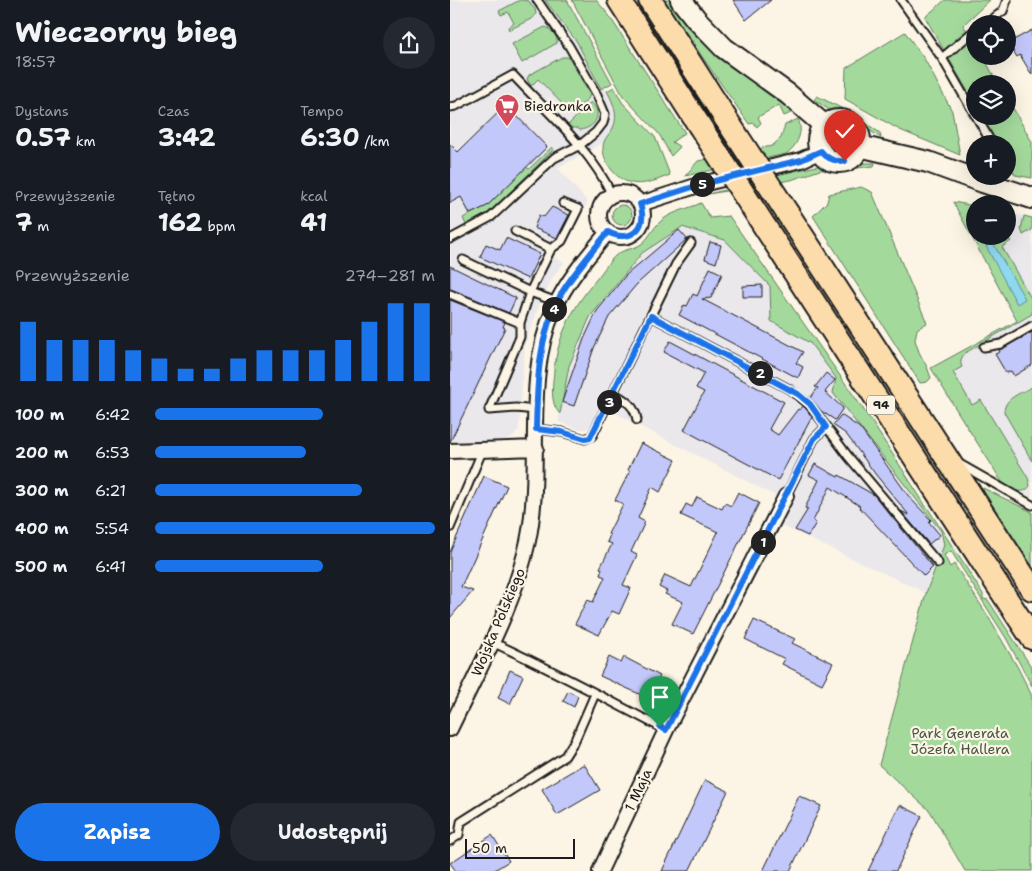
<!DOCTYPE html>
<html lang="pl">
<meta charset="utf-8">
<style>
:root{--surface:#171b24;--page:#242831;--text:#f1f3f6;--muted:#9ea1a6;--accent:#1a73e8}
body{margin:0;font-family:"Shantell Sans",sans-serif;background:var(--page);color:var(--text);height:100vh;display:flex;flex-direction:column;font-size:19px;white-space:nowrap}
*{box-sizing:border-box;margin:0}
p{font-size:16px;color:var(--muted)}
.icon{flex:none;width:28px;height:28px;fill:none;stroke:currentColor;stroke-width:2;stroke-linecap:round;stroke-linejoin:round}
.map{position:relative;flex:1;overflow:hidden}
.details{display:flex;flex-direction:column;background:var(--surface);width:450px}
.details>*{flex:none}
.buttons{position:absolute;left:516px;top:15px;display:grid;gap:10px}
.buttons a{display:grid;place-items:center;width:50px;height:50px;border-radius:50%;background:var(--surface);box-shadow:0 5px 20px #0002;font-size:25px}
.scale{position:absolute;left:15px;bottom:12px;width:110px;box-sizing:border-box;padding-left:5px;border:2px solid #1c1c1c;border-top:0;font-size:14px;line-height:18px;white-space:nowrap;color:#1c1c1c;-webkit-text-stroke:4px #fcf5e5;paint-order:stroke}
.pin{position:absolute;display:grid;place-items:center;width:42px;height:42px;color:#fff;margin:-51px -21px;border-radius:50% 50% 50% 0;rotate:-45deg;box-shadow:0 0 5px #0007}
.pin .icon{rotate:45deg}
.km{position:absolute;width:25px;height:25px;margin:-12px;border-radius:50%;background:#222;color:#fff;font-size:14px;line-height:25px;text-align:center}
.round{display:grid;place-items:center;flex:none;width:52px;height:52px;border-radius:26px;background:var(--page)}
.headline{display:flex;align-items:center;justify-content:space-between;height:85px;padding:0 15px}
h1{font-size:28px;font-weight:700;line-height:38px}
.figures{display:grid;grid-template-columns:repeat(3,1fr);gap:8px;height:85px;padding:5px 15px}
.figures div{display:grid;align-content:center}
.figures b{font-size:25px;font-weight:700}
.figures small{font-size:14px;font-weight:400}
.figures p{font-size:14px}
.chart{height:140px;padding:10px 15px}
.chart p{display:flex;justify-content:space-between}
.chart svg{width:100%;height:90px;margin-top:5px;stroke:var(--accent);stroke-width:6}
.button{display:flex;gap:10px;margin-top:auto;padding:10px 15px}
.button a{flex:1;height:58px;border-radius:30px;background:var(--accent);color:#fff;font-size:20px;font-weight:700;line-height:58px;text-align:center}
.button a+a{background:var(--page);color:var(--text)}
ul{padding:0 15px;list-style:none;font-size:16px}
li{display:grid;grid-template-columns:80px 60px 1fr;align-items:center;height:38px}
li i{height:12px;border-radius:6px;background:var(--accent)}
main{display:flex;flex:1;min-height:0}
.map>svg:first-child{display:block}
.built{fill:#ebe8eb}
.green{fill:#a4d99c;stroke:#607a5c}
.water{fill:#8fd9f0;stroke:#618d9b}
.building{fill:#c3c8fa;stroke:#1c1c1c}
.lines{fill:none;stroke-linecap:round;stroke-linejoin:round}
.lane-casing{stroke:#1c1c1c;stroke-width:11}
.street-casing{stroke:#1c1c1c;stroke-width:18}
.secondary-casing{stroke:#1c1c1c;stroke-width:24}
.primary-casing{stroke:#1c1c1c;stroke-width:26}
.lane{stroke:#fcf5e5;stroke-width:7}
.street{stroke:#fcf5e5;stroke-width:14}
.secondary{stroke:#fcf5e5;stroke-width:20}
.primary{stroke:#fddcac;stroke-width:22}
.primary-bridge-casing{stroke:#1c1c1c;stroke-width:26;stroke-linecap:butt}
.primary-bridge{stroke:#fddcac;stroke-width:22}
.route-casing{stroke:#fff;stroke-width:10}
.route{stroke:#1a73e8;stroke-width:6}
.labels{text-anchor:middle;stroke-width:4.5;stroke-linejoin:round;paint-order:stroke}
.shield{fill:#fcf5e5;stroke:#5f5d58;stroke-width:1}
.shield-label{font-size:12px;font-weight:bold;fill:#1c1c1c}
.poi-label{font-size:14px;fill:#1c1c1c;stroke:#fcf5e5;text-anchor:start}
.street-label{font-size:14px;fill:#1c1c1c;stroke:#fcf5e5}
.park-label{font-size:14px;fill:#455542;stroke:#fcf5e5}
</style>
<main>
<section class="details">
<div class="headline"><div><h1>Wieczorny bieg</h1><p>18:57</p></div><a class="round"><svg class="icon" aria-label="share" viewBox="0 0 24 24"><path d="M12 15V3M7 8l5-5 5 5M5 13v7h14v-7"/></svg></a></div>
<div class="figures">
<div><p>Dystans</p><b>0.57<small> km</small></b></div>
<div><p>Czas</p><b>3:42</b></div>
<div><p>Tempo</p><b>6:30<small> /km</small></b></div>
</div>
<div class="figures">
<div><p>Przewyższenie</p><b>7<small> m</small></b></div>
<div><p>Tętno</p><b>162<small> bpm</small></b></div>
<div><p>kcal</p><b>41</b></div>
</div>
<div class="chart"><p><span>Przewyższenie</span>274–281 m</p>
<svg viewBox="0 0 160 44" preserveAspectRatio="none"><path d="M5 44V15M15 44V24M25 44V24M35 44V24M45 44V29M55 44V33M65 44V38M75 44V38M85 44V33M95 44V29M105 44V29M115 44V29M125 44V24M135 44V15M145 44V6M155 44V6"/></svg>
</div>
<ul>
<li><b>100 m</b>6:42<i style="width:60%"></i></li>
<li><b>200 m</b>6:53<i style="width:54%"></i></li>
<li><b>300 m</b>6:21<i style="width:74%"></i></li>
<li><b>400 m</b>5:54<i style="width:100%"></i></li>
<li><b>500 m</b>6:41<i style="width:60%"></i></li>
</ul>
<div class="button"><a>Zapisz</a><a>Udostępnij</a></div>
</section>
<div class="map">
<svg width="582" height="871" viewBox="0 0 582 871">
<rect width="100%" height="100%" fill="#fcf5e5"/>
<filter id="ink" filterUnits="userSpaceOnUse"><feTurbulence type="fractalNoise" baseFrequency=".02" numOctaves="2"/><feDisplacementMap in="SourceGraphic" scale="10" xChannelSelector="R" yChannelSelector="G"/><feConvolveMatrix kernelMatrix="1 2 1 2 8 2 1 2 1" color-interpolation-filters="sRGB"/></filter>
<g filter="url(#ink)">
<!-- built -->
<path class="built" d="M 0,0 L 95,0 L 127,42 L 152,88 L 155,87 L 163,103 L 165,113 L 163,128 L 153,143 L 108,168 L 138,202 L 104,257 L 114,262 L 102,279 L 88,309 L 75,345 L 69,429 L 64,436 L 59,439 L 49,441 L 0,442 Z
M 503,202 L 525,206 L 525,236 L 558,236 L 558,213 L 582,218 L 582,497 L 555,485 L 516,427 L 481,368 L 567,321 Z
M 232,227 L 275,240 L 320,286 L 321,321 L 360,343 L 386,378 L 383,393 L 490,531 L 494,545 L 476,593 L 332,526 L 341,504 L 151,406 L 143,422 L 136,429 L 128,429 L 108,422 L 119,366 L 140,317 L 192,253 Z"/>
<!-- green -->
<path class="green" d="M 70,0 L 79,1 L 82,6 L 85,9 L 86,14 L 83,18 L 59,30 L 58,27 L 64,23 L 58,12 L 51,15 L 49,11 Z
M 95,0 L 117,0 L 162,83 L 151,89 L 127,42 Z
M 122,0 L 146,0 L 158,14 L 235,133 L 222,142 L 230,147 L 221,156 L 209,134 L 173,96 Z
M 212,0 L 222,0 L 343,112 L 334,116 L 329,105 L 308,117 L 311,123 L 307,127 L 304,123 L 299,124 L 244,45 L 245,43 L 242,41 Z
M 495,0 L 540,0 L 513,25 L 525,43 L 525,56 L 533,56 L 548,84 L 525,84 L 525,104 L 475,17 Z
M 95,27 C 102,29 108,37 107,43 L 72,63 L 62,44 Z
M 455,32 L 475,60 L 502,111 L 510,155 L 450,130 L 395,99 L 396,68 Z
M 112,57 L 118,57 L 120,59 L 140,95 L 138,99 L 122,114 L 88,79 L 81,86 L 77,79 L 79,75 Z
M 164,87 L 172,102 L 205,137 L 220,175 C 198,184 178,191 161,169 C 157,163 153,156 153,148 C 153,139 159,135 163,128 C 169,115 163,102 157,91 Z
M 367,96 L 403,114 L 430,133 L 431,138 L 419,130 L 406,117 L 378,109 L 364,100 Z
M 558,99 L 582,142 L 582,178 L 565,175 L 558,161 L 558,144 L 548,144 L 532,116 L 558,116 Z
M 141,102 C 154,114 145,128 130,130 L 127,128 L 123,128 L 118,125 Z
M 348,119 C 354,132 347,146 336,154 L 235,176 L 248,161 L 322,146 L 331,138 L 335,125 Z
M381 140a8 8 0 1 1 16 0a8 8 0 1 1-16 0Z
M 102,147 L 104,149 L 40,212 L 16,225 L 13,218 L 37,205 L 76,167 L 79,169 Z
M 411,163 L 425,163 L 424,166 L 391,170 L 370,170 L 341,180 L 258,194 L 301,184 L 326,175 L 367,166 L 390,169 Z
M 411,187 L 422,192 L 477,323 L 467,329 L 465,340 L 469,352 L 477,367 L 481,378 L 477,382 L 470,383 L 363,216 L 377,202 L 379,194 Z
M 503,202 L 525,206 L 525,236 L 558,237 L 561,241 L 552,247 L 582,300 L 582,314 L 515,353 C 512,357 509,361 512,367 L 503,372 L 522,405 L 531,400 L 578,478 L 580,486 C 574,495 563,491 556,486 C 550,481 545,470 541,464 C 520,432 500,400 481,368 L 567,321 Z
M 251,203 L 260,218 L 279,216 L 418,416 L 474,503 L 475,506 L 477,507 L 533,594 L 533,599 L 538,600 L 582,668 L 582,686 L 556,638 L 501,551 L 494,555 L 500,567 L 504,564 L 536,613 L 568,668 L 582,696 L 582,871 L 515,871 L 480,811 L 429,765 L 476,593 L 486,566 L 490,560 L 489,558 L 494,545 L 491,531 L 383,393 L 386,378 L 360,343 L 321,321 L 320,286 L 275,240 L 232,227 L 192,253 L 140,317 L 119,366 L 110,414 C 99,403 103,384 104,370 C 109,331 124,306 149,276 C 155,268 161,258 169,253 C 175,249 184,249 190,245 C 199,239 202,229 210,222 C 220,212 238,209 251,203 Z
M162 215a10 10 0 1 1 20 0a10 10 0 1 1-20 0Z
M 574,216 L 582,218 L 582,230 L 573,235 L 571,229 Z
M 582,387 L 582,461 L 554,412 C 554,398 571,393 582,387 Z
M 533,488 L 582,512 L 582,566 L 534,492 Z"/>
<!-- water -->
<path class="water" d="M 543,243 L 575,299 L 567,304 L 536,246 Z"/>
<!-- building -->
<path class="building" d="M 283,0 L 321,0 L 296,20 Z
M 582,30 L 582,75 L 570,55 L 567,57 L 558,43 Z
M 56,105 L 97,147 L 37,206 L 20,214 L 11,197 L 0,203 L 0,144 L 8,152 Z
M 102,207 L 119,215 L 107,238 L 84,228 L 89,215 L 94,217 Z
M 229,230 L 237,239 L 187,284 L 159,317 L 144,348 L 124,406 L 112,402 L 134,339 L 147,311 L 176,275 Z
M 56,238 L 90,254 L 78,279 L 30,257 L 36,244 L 50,250 Z
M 260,242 L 271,245 L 266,263 L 255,259 Z
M 0,266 L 66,298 L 59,313 L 0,289 Z
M 260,268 L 272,274 L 261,298 L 252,299 L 353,352 L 346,363 L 353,367 L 348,378 L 229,315 L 234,305 L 237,306 L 243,294 L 247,296 Z
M 312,285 L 312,297 L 293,297 L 293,286 Z
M 0,300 L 55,322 L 53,327 L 55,328 L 0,442 Z
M 582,332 L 582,365 L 564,376 L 561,371 L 556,373 L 545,354 L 550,352 L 549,350 Z
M 220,341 L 334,402 L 319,429 L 328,435 L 348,409 L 350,410 L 353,406 L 356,409 L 362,417 L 328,480 L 234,430 L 254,392 L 246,388 L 254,373 L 214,352 Z
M 376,373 L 385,380 L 375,392 L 393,408 L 385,420 L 371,411 L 360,398 L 368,388 L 365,387 Z
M 391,415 L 410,428 L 460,498 L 481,520 L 479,522 L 490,535 L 479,544 L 451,511 L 459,515 L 426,475 L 402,442 L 396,434 L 383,425 Z
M 191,443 L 226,460 L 210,492 L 202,487 L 188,518 L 195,522 L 181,552 L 187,555 L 173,585 L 181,588 L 169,614 L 162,611 L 149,635 L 125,624 L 137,600 L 143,602 L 155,577 L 150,575 L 152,569 L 150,568 L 162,544 L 157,542 L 160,535 L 158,534 L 173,504 L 165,500 L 180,471 L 178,470 Z
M 365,464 L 388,477 L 389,475 L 424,495 L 483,567 L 474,576 L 409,507 L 410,506 L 380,487 L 363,521 L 366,523 L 358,536 L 345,530 L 358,509 L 355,508 L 369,480 L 359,475 Z
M 34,476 L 57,486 L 11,587 L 23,591 L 0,618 L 0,552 Z
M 288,492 L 309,503 L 243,634 L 222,624 L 233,602 L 215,594 L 217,591 L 209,587 L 215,575 L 241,587 L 268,532 L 231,515 L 236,504 L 242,507 L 247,497 L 272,509 L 275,503 L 281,506 Z
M 304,620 L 345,639 L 342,643 L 383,663 L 372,684 L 332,664 L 335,659 L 295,639 Z
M 159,657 L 171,663 L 174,657 L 210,676 L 198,698 L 150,676 Z
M 60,670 L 73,676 L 60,704 L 48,698 Z
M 118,691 L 128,696 L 124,707 L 113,701 Z
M 134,764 L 150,790 L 107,815 L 92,789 Z
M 255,780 L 278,791 L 239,871 L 212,871 Z
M 349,796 L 371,806 L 340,871 L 313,871 Z
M 450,805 L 472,816 L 446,871 L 418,871 Z
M 42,835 L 59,861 L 43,871 L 6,871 L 0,863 Z"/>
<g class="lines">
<defs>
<path id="lane" d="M 451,0 L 492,58
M 536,24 L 553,11 L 557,0
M 525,30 L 492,58 L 525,115
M 0,107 L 6,106 L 63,75 C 98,113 140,148 162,195
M 526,116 L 542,144
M 65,231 L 101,249
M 0,239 L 41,217 L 104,158 L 130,145 L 146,132 L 153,123 L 155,114 L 147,95 L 119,46 L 87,0
M 13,260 L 80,292 L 107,302
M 0,294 L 70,323
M 201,316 L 339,389 L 360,405 L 398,456 L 488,563
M 534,347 L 551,344 L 582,326
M 163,393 C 175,400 185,405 187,420
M 86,410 L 66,408 L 39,410 L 70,337 L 70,323 L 80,292 L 101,249 L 112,241 L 128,209 L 113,203
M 86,429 L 112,432 L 135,439 L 142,436 L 226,264 L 241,243
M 508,463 L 582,505
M 336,496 L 364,439 L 376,427
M 0,528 L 33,449
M 42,642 C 101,669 158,700 216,730
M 0,841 L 9,835 L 11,822 L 115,756 L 125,740 L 145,694"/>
<path id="street" d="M149 215a22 22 0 1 1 44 0a22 22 0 1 1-44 0Z
M 190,204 L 252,184 L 351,160 L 371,151
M 0,451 L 86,448
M 0,729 C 29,668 64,607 78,541 C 94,465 72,380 104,309 C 117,280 138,256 158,232
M 150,871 L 216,730 L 336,496"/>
<path id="secondary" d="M 231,0 L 246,19 L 274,48 L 338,94 L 375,126
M368 141a21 21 0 1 1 42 0a21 21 0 1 1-42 0Z
M 409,146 L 478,162 L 533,182 L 582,198"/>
<path id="primary" d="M 169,0 L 249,125
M 200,0 L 276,119
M 338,214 L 582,589
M 315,227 L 582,638"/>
</defs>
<!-- lane casing -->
<use href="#lane" class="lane-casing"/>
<!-- street casing -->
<use href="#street" class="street-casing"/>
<!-- secondary casing -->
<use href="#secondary" class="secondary-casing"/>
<!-- primary casing -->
<use href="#primary" class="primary-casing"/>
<!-- lane -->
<use href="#lane" class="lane"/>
<!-- street -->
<use href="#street" class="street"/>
<!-- secondary -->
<use href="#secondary" class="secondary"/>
<!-- primary -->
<use href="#primary" class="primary"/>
<defs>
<path id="primary-bridge" d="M 276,119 L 338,214
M 249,125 L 315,227"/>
</defs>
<!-- primary-bridge casing -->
<use href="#primary-bridge" class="primary-bridge-casing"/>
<!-- primary-bridge -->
<use href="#primary-bridge" class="primary-bridge"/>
</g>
</g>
<g class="lines" filter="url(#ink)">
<defs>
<path id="route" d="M 210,727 L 216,730 L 364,439 L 376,427 L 360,404 L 348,394 L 201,316 L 140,438 L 135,439 L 112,432 L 86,429 C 87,382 88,336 111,294 C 124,272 142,252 158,232 C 180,244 199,228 190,204 L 252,184 L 351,160 L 371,151 C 377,159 385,162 395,161"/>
</defs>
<!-- route casing -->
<use href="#route" class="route-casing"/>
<!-- route -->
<use href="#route" class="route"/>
</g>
<!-- icons -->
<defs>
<symbol id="supermarket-pin" viewBox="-11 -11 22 30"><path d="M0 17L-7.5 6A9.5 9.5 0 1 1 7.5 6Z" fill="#d1495b" stroke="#fcf5e5"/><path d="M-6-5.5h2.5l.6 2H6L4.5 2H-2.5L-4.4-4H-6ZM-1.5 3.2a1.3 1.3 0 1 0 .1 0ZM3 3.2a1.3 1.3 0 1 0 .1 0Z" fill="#fff"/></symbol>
</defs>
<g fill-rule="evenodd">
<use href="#supermarket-pin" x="43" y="92" width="28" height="38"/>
</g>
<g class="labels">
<!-- shield labels -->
<rect class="shield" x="417" y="395.5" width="28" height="19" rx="4"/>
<g class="shield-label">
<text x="431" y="409">94</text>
</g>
<!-- poi labels -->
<g class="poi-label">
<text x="74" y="111">Biedronka</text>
</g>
<!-- street labels -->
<g class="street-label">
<text transform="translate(48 622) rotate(-67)" y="5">Wojska Polskiego</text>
<text transform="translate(188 790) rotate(-65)" y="5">1 Maja</text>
</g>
<!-- park labels -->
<g class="park-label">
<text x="510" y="738">Park Generała<tspan x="510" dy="16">Józefa Hallera</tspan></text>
</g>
</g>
</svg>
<div class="buttons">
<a><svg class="icon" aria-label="locate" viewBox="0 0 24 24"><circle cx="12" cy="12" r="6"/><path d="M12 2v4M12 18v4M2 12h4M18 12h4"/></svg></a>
<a><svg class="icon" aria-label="layers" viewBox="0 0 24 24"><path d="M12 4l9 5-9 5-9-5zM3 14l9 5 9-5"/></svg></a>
<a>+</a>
<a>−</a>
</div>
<div class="scale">50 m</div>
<div class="pin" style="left:210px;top:727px;background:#1e9e55"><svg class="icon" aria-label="arrive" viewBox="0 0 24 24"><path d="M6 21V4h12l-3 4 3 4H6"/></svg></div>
<div class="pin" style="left:395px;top:161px;background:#d93025"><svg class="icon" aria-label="check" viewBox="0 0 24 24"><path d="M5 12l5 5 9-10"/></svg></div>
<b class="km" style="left:313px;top:542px">1</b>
<b class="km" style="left:310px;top:373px">2</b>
<b class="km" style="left:159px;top:402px">3</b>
<b class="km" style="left:104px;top:309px">4</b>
<b class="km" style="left:252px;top:184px">5</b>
</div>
</main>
